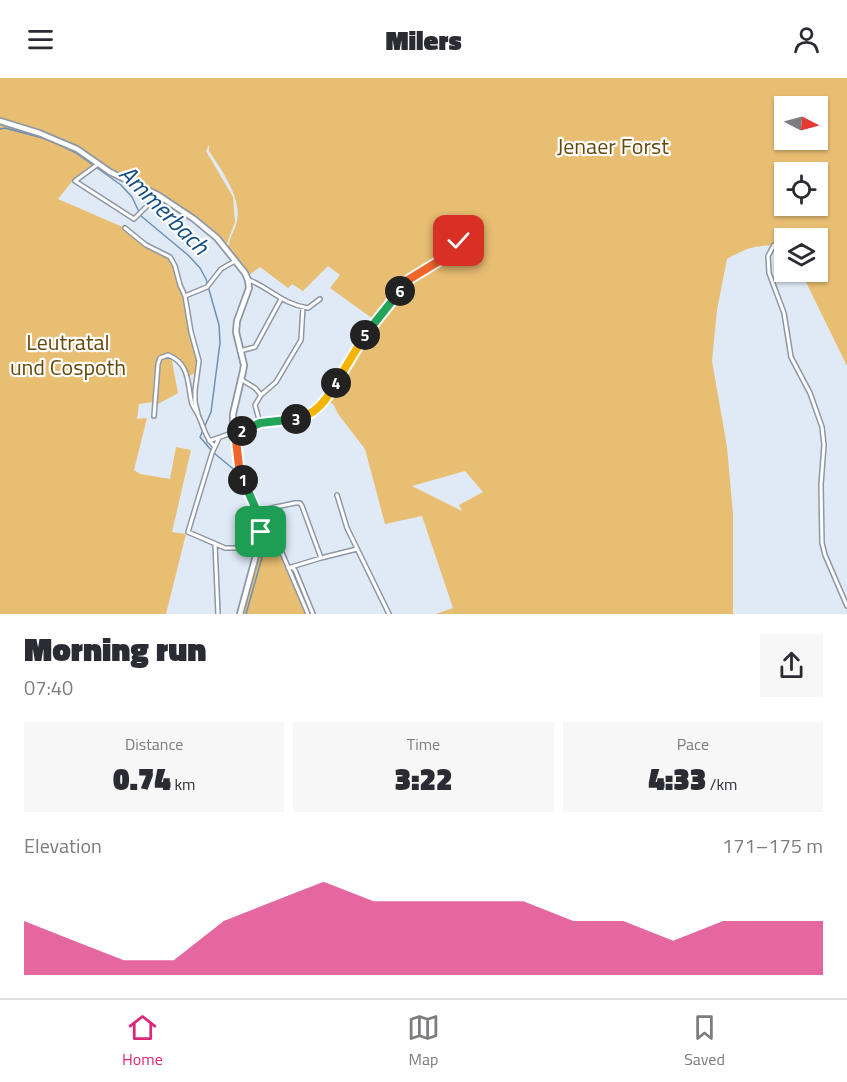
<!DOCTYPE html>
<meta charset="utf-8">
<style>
:root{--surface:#fff;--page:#f7f7f7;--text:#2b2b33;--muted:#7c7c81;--line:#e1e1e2;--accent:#db2777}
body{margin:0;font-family:"Titillium Web",sans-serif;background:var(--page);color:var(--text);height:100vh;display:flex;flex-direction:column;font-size:22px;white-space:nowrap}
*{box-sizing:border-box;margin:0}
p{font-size:20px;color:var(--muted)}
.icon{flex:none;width:33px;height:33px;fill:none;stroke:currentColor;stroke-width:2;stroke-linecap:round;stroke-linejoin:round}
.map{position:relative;height:536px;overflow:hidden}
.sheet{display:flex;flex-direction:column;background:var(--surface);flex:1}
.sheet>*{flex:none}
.needle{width:39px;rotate:96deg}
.buttons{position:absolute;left:774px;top:18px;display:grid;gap:12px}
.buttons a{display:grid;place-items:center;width:54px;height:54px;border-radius:0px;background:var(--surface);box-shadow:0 2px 4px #0004;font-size:30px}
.pin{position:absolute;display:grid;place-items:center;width:51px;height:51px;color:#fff;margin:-26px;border-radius:12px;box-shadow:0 3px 9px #0006}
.km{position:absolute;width:30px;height:30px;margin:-15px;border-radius:50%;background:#222;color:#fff;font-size:16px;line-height:30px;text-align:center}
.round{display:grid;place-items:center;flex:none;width:63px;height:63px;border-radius:0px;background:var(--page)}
.overview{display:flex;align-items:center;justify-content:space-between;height:102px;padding:0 24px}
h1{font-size:33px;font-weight:800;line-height:45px}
.metrics{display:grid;grid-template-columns:repeat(3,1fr);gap:9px;height:102px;padding:6px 24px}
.metrics div{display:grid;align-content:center;border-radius:0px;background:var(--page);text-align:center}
.metrics b{font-size:30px;font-weight:800}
.metrics small{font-size:16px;font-weight:400}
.metrics p{font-size:16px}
.chart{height:168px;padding:12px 24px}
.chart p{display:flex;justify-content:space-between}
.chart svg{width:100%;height:108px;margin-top:6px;fill:var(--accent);opacity:.7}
header{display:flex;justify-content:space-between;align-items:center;height:78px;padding:0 24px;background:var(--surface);font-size:27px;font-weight:800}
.menu{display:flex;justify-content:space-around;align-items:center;height:84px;border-top:2px solid var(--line);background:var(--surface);font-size:16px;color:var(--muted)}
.menu a{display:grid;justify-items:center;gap:3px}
.menu .current{color:var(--accent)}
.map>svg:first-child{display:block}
.green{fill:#e8be72;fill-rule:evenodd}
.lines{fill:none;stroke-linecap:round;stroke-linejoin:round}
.stream{stroke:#6e90b4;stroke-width:1.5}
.street-casing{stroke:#8e98a4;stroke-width:6}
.secondary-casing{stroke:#8e98a4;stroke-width:8}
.street{stroke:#fff;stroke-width:3}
.secondary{stroke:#fff;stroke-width:4.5}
.split-1-casing{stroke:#fff;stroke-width:12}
.split-2-casing{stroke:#fff;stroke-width:12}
.split-3-casing{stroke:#fff;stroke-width:12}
.split-4-casing{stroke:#fff;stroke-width:12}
.split-5-casing{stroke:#fff;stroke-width:12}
.split-6-casing{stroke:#fff;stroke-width:12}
.split-7-casing{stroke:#fff;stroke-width:12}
.split-8-casing{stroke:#fff;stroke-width:12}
.split-1{stroke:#22a559;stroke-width:8}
.split-2{stroke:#f0652b;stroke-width:8}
.split-3{stroke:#22a559;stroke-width:8}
.split-4{stroke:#f5b400;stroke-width:8}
.split-5{stroke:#f5b400;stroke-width:8}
.split-6{stroke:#22a559;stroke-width:8}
.split-7{stroke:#f0652b;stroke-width:8}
.split-8{stroke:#f5b400;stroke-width:8}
.labels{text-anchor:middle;stroke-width:4.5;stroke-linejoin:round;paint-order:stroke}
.park-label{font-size:22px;fill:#66490a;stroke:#fff}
.water-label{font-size:24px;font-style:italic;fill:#104d86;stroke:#fff}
</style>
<header><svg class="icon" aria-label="menu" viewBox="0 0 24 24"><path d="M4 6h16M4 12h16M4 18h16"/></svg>Milers<svg class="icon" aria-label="person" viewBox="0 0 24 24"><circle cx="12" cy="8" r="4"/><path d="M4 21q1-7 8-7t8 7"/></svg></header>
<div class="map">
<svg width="847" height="536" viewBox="0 0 847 536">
<rect width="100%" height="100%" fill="#e0eaf6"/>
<!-- green -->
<path class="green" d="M 0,0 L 847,0 L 847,288 L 801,194 L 818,194 L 818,160 L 784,160 L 784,169 C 761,165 747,169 727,181 L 717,232 L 712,283 L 727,369 L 733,436 L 733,536 L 436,536 L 453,530 L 422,438 L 385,446 L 365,371 L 338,336 L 334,327 L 327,322 L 367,255 L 376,243 L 330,210 L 340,197 L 328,188 L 303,213 L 292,206 L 288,210 L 260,189 L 249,197 L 228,170 C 229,160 235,153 237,143 C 242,120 221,91 209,73 L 209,67 L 206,73 L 233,119 L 235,144 L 226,168 L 195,140 L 111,93 L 78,70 L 40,53 L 0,41 ZM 784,28 L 818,28 L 818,62 L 784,62 ZM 784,94 L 818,94 L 818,128 L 784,128 ZM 465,393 L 483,414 L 459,427 L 462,433 L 412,408 Z
M 0,44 C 34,54 65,65 94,85 L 74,101 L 58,121 L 125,150 L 146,167 L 170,180 C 181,208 203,267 195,295 L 189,298 L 182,286 L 171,278 L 178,315 L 158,326 L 154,294 L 153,324 L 139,326 L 137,341 L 147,340 L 134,392 L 140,396 L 170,401 L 176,369 L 191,372 L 172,454 L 186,456 L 166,536 L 0,536 Z
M 269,460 L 275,463 L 306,536 L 242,536 L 263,461 Z"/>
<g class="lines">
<!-- stream -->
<path class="stream" d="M 0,51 L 5,50 L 50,62
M 54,64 L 76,75 L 121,107 L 132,119 L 141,138 L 188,177 L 200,190 L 206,201 L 219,247 L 220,265 L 211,334 L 200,359 L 211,372
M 214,375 L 237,394
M 246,536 L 267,462"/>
<defs>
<path id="street" d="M 98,86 L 75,103 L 134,141 L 158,117
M 125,150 L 146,167 L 170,179 L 175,188 L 180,207 L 185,218 L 191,254 L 199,283 L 195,312 L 195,324 L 198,336
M 774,167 L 768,178 L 769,195 L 784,235 L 791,279 L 810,315 L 822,349 L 824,367 L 821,407 L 822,465 L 825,477 L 847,528
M 249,202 C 270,210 282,226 308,230 L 320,221
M 185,218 L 207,209 L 221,191 L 235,183
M 240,273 L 255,269 L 281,221
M 242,302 L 255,310 L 261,317
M 154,338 L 158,286 L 160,280 L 168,277 C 191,286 187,307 192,326 C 194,331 197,334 199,339 C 204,350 205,359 214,368
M 260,345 L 255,327 L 261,317 L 276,304 L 301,262 L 303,229
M 219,360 L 212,375 L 188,454 L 225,470 L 257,470
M 209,363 L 260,345 L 300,341 L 309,336 L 326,321 L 370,249 L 408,202 L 447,178 L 459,163
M 337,417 L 347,450 L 389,536
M 257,433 L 295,425 L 300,425 L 302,428 L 321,480 L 288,490
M 261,441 L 277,463 L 308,536
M 260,457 L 272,455
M 215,466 L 218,536
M 321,480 L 357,471
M 292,489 L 295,492 L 313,536"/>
<path id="secondary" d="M 0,43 L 39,55 L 77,71 L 110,94 L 158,117 L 194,141 L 217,160 L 245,195 L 248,202 L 249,210 L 237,243 L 236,254 L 244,287 L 243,293 L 233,336 L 233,350 L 240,393 L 261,444 L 258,470 L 240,536"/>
</defs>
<!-- street casing -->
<use href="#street" class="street-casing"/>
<!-- secondary casing -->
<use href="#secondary" class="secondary-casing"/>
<!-- street -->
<use href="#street" class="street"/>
<!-- secondary -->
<use href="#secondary" class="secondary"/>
</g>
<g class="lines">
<defs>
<path id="split-1" d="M 243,402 L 260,440 L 261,454"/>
<path id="split-2" d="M 242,353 L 235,354 L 239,388 L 243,402"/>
<path id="split-3" d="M 242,353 L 260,345 L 296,341"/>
<path id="split-4" d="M 296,341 C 316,337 327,321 336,305"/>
<path id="split-5" d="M 336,305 L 365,257"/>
<path id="split-6" d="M 365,257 L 400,213"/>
<path id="split-7" d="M 400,213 L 408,202 L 444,180"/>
<path id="split-8" d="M 444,180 L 459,163"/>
</defs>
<!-- split-1 casing -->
<use href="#split-1" class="split-1-casing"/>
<!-- split-2 casing -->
<use href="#split-2" class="split-2-casing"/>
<!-- split-3 casing -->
<use href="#split-3" class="split-3-casing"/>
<!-- split-4 casing -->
<use href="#split-4" class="split-4-casing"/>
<!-- split-5 casing -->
<use href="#split-5" class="split-5-casing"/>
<!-- split-6 casing -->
<use href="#split-6" class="split-6-casing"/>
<!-- split-7 casing -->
<use href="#split-7" class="split-7-casing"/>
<!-- split-8 casing -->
<use href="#split-8" class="split-8-casing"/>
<!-- split-1 -->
<use href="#split-1" class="split-1"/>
<!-- split-2 -->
<use href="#split-2" class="split-2"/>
<!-- split-3 -->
<use href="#split-3" class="split-3"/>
<!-- split-4 -->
<use href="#split-4" class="split-4"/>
<!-- split-5 -->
<use href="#split-5" class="split-5"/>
<!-- split-6 -->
<use href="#split-6" class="split-6"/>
<!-- split-7 -->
<use href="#split-7" class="split-7"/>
<!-- split-8 -->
<use href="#split-8" class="split-8"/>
</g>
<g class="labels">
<!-- park labels -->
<g class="park-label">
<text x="613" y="76">Jenaer Forst</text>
<text x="68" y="272">Leutratal<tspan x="68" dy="25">und Cospoth</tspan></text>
</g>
<!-- water labels -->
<g class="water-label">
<text transform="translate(164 132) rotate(45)" y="8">Ammerbach</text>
</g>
</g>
</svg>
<div class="buttons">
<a><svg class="needle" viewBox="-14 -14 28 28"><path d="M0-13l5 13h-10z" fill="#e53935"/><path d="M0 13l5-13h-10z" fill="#7c7c81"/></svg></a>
<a><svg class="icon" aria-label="locate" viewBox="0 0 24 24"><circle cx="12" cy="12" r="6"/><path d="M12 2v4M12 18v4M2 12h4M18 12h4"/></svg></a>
<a><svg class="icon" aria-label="layers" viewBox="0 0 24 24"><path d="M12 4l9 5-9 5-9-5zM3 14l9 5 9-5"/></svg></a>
</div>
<div class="pin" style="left:261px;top:454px;background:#1e9e55"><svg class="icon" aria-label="arrive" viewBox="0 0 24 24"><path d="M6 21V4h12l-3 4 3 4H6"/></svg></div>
<div class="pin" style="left:459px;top:163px;background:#d93025"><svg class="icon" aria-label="check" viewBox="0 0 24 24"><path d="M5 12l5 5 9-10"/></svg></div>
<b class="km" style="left:243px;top:402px">1</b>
<b class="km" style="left:242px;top:353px">2</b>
<b class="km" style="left:296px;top:341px">3</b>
<b class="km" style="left:336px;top:305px">4</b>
<b class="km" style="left:365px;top:257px">5</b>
<b class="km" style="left:400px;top:213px">6</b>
</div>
<section class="sheet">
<div class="overview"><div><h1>Morning run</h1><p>07:40</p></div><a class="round"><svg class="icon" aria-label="share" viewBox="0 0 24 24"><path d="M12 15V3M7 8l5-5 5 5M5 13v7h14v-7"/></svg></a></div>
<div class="metrics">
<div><p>Distance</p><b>0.74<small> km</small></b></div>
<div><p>Time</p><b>3:22</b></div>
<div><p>Pace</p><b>4:33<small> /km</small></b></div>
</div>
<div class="chart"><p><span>Elevation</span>171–175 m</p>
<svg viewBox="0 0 160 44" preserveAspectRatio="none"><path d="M0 44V22L10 30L20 38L30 38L40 22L50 14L60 6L70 14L80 14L90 14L100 14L110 22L120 22L130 30L140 22L150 22L160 22V44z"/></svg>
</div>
</section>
<nav class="menu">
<a class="current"><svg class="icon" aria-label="home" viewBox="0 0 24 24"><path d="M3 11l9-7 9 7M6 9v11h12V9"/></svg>Home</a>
<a><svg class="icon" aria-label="map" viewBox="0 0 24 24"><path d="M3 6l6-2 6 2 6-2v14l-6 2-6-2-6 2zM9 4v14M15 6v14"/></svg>Map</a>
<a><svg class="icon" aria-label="saved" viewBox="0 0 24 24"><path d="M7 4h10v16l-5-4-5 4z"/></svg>Saved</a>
</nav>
